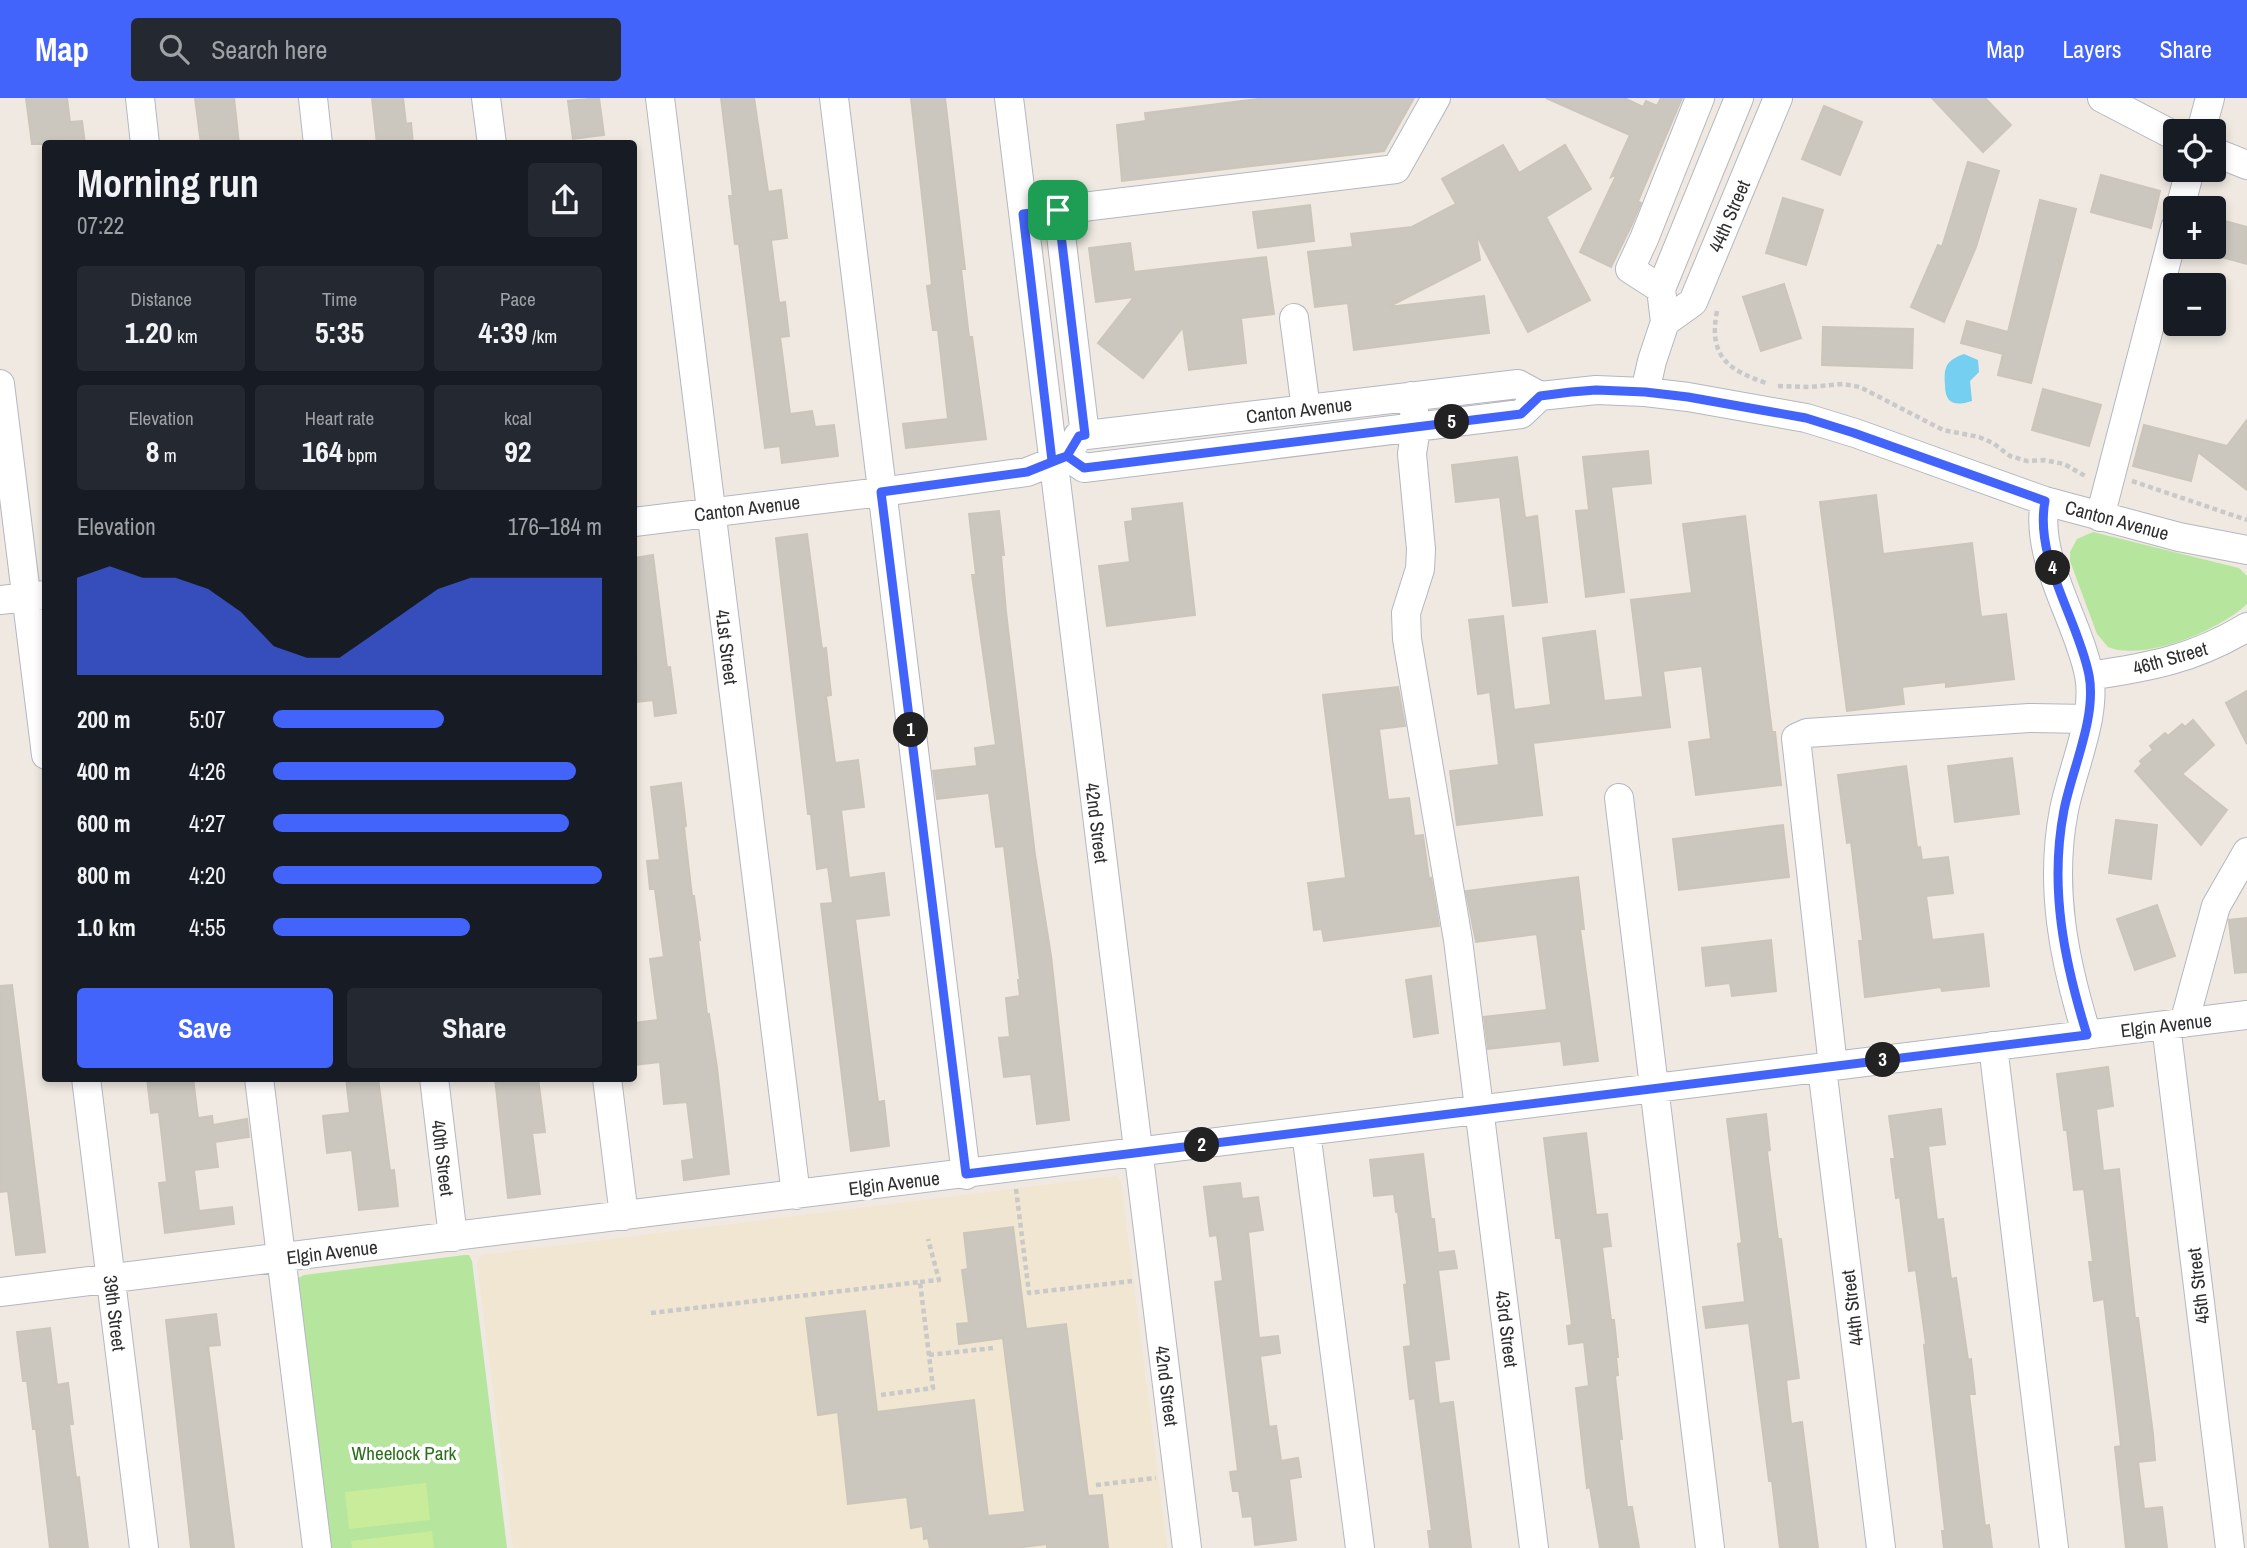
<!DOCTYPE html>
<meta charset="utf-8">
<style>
:root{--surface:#171b24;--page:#242831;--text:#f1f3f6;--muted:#9ea1a6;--accent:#4264fb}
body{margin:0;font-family:"Archivo Narrow",sans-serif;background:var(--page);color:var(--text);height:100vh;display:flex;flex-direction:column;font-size:26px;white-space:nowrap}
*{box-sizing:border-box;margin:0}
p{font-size:23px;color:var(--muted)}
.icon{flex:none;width:38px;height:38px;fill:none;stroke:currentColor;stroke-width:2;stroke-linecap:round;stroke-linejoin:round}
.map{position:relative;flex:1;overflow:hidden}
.details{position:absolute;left:42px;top:42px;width:595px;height:942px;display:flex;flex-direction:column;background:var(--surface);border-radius:7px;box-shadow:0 4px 10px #0003}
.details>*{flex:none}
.tools{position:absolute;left:2163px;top:21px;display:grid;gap:14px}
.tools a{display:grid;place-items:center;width:63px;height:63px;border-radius:7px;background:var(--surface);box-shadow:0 4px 10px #0003;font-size:35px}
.pin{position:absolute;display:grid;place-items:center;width:60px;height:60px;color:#fff;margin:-30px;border-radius:14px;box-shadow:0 4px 10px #0006}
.km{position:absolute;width:35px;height:35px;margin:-18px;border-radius:50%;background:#222;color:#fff;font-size:19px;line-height:35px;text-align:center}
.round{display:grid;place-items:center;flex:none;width:74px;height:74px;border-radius:7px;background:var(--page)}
.headline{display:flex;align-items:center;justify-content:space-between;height:119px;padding:0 35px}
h1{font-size:38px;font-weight:700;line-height:52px}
.figures{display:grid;grid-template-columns:repeat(3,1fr);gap:10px;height:119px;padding:7px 35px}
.figures div{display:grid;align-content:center;border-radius:7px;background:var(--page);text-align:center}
.figures b{font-size:30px;font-weight:700}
.figures small{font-size:19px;font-weight:400}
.figures p{font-size:19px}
.chart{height:196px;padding:14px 35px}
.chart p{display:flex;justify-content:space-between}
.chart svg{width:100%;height:126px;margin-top:7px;fill:var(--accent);opacity:.7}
.cta{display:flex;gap:14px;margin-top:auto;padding:14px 35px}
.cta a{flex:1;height:80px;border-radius:7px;background:var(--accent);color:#fff;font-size:28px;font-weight:700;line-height:80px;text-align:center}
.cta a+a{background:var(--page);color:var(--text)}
ul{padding:0 35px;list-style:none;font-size:23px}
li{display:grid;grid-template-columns:112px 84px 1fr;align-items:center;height:52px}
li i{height:18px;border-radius:9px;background:var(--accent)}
header{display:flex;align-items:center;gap:42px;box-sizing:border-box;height:98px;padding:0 35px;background:var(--accent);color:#fff}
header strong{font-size:33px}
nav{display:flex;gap:38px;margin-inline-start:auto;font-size:24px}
.search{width:490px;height:63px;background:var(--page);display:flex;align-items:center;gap:18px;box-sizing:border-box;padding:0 24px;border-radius:7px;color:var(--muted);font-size:26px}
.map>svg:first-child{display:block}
.education{fill:#f0e6d1}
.green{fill:#b6e59e}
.pitch{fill:#c9ec9a}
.water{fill:#75cff0}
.building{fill:#cbc7bf;stroke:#cbc5ba;stroke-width:2}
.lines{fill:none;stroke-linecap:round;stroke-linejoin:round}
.minor-casing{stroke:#b4b7c1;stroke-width:30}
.path{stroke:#c9c9c9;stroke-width:4.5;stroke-dasharray:5 3.5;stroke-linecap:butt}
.minor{stroke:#fff;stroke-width:28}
.route-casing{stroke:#fff;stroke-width:14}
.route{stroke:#4264fb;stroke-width:9}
.labels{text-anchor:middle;stroke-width:7;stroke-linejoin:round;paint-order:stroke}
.street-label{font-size:19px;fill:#2e2e2e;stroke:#fff}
.park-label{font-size:19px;fill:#2c6e1b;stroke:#fff}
</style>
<header>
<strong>Map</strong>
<div class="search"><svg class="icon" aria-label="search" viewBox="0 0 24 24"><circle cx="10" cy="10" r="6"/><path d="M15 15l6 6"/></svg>Search here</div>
<nav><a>Map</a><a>Layers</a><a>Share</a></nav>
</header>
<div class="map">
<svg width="2247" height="1450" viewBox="0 0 2247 1450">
<rect width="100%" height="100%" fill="#efe9e1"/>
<!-- education -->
<path class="education" d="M 1117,1078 L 1121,1084 L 1167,1450 L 513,1450 L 477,1164 L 482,1157 Z"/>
<!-- green -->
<path class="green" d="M 2093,434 L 2239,470 L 2247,478 L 2247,506 C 2220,532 2144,564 2108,549 L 2097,536 L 2070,463 L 2070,454 L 2077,441 Z
M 465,1157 L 469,1157 L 472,1163 L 507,1450 L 323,1450 L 296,1181 L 304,1177 Z"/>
<!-- pitch -->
<path class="pitch" d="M 426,1385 L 430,1422 L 349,1431 L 345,1394 Z
M 432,1433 L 434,1450 L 352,1450 L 351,1443 Z"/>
<!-- water -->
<path class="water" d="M 1964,256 L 1978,262 L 1979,274 L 1970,283 L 1972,303 C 1954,309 1945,305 1945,287 C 1944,269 1945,263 1964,256 Z"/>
<!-- building -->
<path class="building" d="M 26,0 L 67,0 L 70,24 L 82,23 L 85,46 L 32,46 Z
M 195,0 L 234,0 L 239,46 L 201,46 Z
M 372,0 L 403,0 L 406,26 L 411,25 L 413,46 L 377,46 Z
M 599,0 L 604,37 L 573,41 L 568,3 Z
M 721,0 L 754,0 L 768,94 L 781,92 L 787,140 L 771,142 L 779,205 L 785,204 L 789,238 L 780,239 L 790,316 L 812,313 L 815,329 L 834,327 L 838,358 L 782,365 L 780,348 L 765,350 L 739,146 L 735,146 L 729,98 L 733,98 Z
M 911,0 L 945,0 L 965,171 L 961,171 L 969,239 L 972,239 L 986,341 L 906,350 L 903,326 L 948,321 L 938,232 L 933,232 L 927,188 L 932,187 Z
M 1266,0 L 1414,0 L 1384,53 L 1122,83 L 1117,27 L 1146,23 L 1145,15 Z
M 1546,0 L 1624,0 L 1643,9 L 1646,3 L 1657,8 L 1661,0 L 1682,0 L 1638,103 L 1641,105 L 1632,126 L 1611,169 L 1580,154 L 1617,76 L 1611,79 L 1630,37 Z
M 1932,0 L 1985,0 L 2011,27 L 1983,54 Z
M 1824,8 L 1862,24 L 1840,77 L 1802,61 Z
M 1503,47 L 1519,75 L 1565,47 L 1591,91 L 1546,119 L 1590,202 L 1528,234 L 1476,136 L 1480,162 L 1388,209 L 1484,198 L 1489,235 L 1354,252 L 1348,205 L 1315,209 L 1308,154 L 1353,149 L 1351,136 L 1412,129 L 1456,106 L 1442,81 Z
M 1968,64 L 1999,73 L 1976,149 L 1944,224 L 1911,209 L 1938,147 L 1942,149 Z
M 2101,77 L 2160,93 L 2151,130 L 2091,114 Z
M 1783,100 L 1823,112 L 1806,167 L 1766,155 Z
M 2040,102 L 2076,111 L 2031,285 L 1998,277 L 2003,256 L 1961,245 L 1967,223 L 2008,234 Z
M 1310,107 L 1314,143 L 1258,150 L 1253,114 Z
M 2214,120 L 2247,129 L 2247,166 L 2214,157 Z
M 1130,145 L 1134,174 L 1266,159 L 1274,216 L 1241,220 L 1246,265 L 1189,272 L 1183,229 L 1143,280 L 1098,245 L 1134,199 L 1096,204 L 1089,150 Z
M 1784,186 L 1801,240 L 1761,253 L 1743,199 Z
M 1823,229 L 1913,231 L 1912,270 L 1822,267 Z
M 2043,291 L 2101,307 L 2089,348 L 2032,332 Z
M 2247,322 L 2247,392 L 2198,354 L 2191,383 L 2133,368 L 2144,327 L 2227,348 Z
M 1648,353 L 1651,385 L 1611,389 L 1624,494 L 1586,499 L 1576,413 L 1589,412 L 1583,359 Z
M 1517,359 L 1525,420 L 1537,418 L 1547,504 L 1513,508 L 1500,399 L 1456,404 L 1452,367 Z
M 1876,397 L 1883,456 L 1972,445 L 1981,519 L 2006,516 L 2014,581 L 1946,589 L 1946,584 L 1902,589 L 1904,606 L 1847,613 L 1820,404 Z
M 1182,405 L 1195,517 L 1107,528 L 1099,468 L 1130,464 L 1125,424 L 1133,423 L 1132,411 Z
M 999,413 L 1004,457 L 1001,457 L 1006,514 L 1035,757 L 1051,858 L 1069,1022 L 1037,1026 L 1031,976 L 1004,979 L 999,940 L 1010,939 L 1006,900 L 1020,898 L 1018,882 L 1020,882 L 1004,748 L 996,749 L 989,695 L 937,701 L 933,673 L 977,668 L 975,650 L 996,647 L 972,477 L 976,477 L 969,416 Z
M 1745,418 L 1772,634 L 1775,634 L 1781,687 L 1696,697 L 1689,644 L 1711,641 L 1702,568 L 1663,573 L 1670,629 L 1533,645 L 1542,717 L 1457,727 L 1450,673 L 1499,667 L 1490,594 L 1478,596 L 1469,522 L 1503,518 L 1514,612 L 1551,607 L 1543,540 L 1595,533 L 1604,603 L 1643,599 L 1631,502 L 1692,495 L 1683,426 Z
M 807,436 L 822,551 L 826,550 L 831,597 L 826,598 L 835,665 L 858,662 L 864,709 L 841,712 L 849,780 L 884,775 L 889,817 L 855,821 L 878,1004 L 884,1003 L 889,1048 L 851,1053 L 821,806 L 833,805 L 828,769 L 817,771 L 811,716 L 808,716 L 776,440 Z
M 653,457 L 667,570 L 670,569 L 676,615 L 655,618 L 653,602 L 637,604 L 634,578 L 634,574 L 638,573 L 634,534 L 634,460 Z
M 1398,589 L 1405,628 L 1379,631 L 1388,702 L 1409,700 L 1414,738 L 1423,737 L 1429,781 L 1431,780 L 1439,828 L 1324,843 L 1322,831 L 1314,832 L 1308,785 L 1346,780 L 1323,597 Z
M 2247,593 L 2247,646 L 2226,605 Z
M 2193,622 L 2214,647 L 2182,676 L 2227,712 L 2201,747 L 2135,673 L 2142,666 L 2140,663 L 2153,652 L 2150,648 L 2165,635 L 2168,638 L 2182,626 L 2185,629 Z
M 2012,660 L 2019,716 L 1955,724 L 1948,668 Z
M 1906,668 L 1917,750 L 1920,749 L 1922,762 L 1948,759 L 1953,795 L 1926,798 L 1932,842 L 1983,836 L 1989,888 L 1942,893 L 1941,889 L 1865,899 L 1859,843 L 1863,843 L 1851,744 L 1847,745 L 1838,677 Z
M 681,685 L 686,728 L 684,729 L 692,798 L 694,798 L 700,842 L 698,842 L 707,916 L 709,916 L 717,970 L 729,1076 L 684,1082 L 682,1063 L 694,1061 L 687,1004 L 664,1006 L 660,964 L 634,967 L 634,925 L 658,922 L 650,861 L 664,859 L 655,791 L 650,791 L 647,763 L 660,762 L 651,689 Z
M 2116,722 L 2157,727 L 2151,781 L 2109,775 Z
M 1783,727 L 1789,779 L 1679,792 L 1673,741 Z
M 1578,779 L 1584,831 L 1580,831 L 1598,963 L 1564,967 L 1561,943 L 1488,951 L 1484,919 L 1547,912 L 1537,836 L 1476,844 L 1466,793 Z
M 2157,807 L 2175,858 L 2135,872 L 2117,821 Z
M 2247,820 L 2247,874 L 2235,875 L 2229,824 L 2229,822 Z
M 1771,842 L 1776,893 L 1732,898 L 1730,885 L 1706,888 L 1702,850 Z
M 1431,878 L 1438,935 L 1414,939 L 1406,882 Z
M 12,887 L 45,1154 L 16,1157 L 8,1093 L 0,1094 L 0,888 Z
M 2108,969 L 2113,1008 L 2096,1011 L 2103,1073 L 2119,1071 L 2135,1220 L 2138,1220 L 2153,1336 L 2155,1362 L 2138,1364 L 2144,1411 L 2162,1409 L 2167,1450 L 2126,1450 L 2115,1349 L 2121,1348 L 2104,1201 L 2094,1203 L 2089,1164 L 2093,1164 L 2084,1091 L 2074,1092 L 2067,1032 L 2064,1032 L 2057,976 Z
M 147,980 L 193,980 L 198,1020 L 212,1018 L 213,1027 L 247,1021 L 249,1039 L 215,1044 L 218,1069 L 194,1072 L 199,1113 L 232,1109 L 234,1126 L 165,1135 L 159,1085 L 167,1084 L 159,1014 L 151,1015 Z
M 346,980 L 378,980 L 390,1073 L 394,1072 L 398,1108 L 359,1112 L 352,1052 L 327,1055 L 323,1018 L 350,1015 Z
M 495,980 L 538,980 L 545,1034 L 532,1035 L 540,1096 L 508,1100 Z
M 1941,1011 L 1945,1046 L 1928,1048 L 1937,1122 L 1943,1121 L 1951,1181 L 1956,1180 L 1968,1262 L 1971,1261 L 1975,1296 L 1969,1296 L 1985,1428 L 1989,1427 L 1992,1450 L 1944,1450 L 1942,1433 L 1945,1433 L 1924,1247 L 1926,1246 L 1916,1172 L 1909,1173 L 1900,1099 L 1896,1100 L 1891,1061 L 1895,1061 L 1889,1018 Z
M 1766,1016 L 1770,1052 L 1767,1053 L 1778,1141 L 1781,1141 L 1799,1280 L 1786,1282 L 1791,1326 L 1802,1324 L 1818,1450 L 1780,1450 L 1772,1383 L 1769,1383 L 1749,1225 L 1706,1230 L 1703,1209 L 1745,1204 L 1738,1146 L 1742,1145 L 1727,1021 Z
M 1586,1035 L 1596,1117 L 1607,1116 L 1611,1148 L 1602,1149 L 1611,1222 L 1614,1222 L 1618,1259 L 1616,1259 L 1618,1277 L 1615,1278 L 1622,1341 L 1619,1341 L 1627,1409 L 1632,1409 L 1639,1450 L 1600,1450 L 1590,1389 L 1587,1390 L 1576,1290 L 1589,1288 L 1584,1244 L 1569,1246 L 1567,1228 L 1572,1227 L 1561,1140 L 1556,1140 L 1544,1040 Z
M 1423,1056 L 1431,1121 L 1434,1121 L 1438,1155 L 1454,1153 L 1457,1170 L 1438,1172 L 1449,1261 L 1434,1263 L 1439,1306 L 1453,1304 L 1471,1450 L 1430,1450 L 1428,1433 L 1432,1433 L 1415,1300 L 1410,1301 L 1404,1249 L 1411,1248 L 1404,1187 L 1407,1186 L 1398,1114 L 1396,1114 L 1394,1096 L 1374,1098 L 1370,1062 Z
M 1240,1085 L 1242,1101 L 1258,1099 L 1263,1132 L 1248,1134 L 1259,1240 L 1278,1238 L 1280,1255 L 1260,1258 L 1269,1329 L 1276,1328 L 1281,1363 L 1298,1360 L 1301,1379 L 1289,1381 L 1296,1442 L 1255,1447 L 1252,1418 L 1243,1419 L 1239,1393 L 1233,1393 L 1230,1374 L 1238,1373 L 1215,1184 L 1223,1183 L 1217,1137 L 1210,1138 L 1204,1089 Z
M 1013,1129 L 1026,1231 L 1066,1226 L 1088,1398 L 1102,1397 L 1108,1450 L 1047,1450 L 1047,1446 L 1015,1450 L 930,1450 L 928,1440 L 924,1441 L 923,1428 L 911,1430 L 907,1399 L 848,1406 L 838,1314 L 818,1317 L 806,1220 L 865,1213 L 877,1314 L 974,1302 L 988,1418 L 1025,1414 L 1003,1240 L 959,1246 L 957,1226 L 969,1225 L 962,1172 L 968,1171 L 964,1135 Z
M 216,1216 L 220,1247 L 208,1248 L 234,1450 L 191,1450 L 166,1222 Z
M 50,1230 L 57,1287 L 68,1285 L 73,1326 L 69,1326 L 76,1380 L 79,1379 L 88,1450 L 50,1450 L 36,1331 L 33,1331 L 27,1283 L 23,1283 L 17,1234 Z"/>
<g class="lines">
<defs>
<path id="minor" d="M 140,0 L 145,46
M 313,0 L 318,46
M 486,0 L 492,46
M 660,0 L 796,1097
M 834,0 L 966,1077
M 1009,0 L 1187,1450
M 2102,0 L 2175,38
M 2201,33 L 2210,0
M 2214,54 L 2247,67
M 2180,110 L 2190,72
M 1661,191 L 1630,171 L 1644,141 L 1700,0
M 1294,220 L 1306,311
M 1665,224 L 1693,204 L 1778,0
M 0,286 L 46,657
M 1645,294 L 1652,263 L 1665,224 L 1661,191 L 1739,0
M 1412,298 L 1416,329 L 1412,356 L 1421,451 L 1420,471 L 1406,515 L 1407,541 L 1458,842 L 1534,1450
M 1085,337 L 1058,112 L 1396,71 L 1436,0
M 1067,358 L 1084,370 L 1521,316 L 1540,298
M 2045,403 C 2034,461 2078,521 2089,577 C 2097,618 2072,671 2064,712 C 2049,789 2064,863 2087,937
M 2100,419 L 2175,130
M 634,424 L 881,394 L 1027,374 L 1067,358 L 1078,338 L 1518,286 L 1540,298 L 1596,292 L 1645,294 L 1688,299 L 1806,320 L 1855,335 L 2045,403 L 2179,439 L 2247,452
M 0,502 L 46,497
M 2089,578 C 2150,569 2194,561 2247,529
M 1619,700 L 1710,1450
M 2184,925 L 2216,808 L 2247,754
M 2166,927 L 2230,1450
M 1993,948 L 2054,1450
M 1833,968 L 1796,640 L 1807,635 L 2029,620 L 2088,621
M 1822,970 L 1881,1450
M 86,980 L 144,1450
M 259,980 L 317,1450
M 434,980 L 453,1139
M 607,980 L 624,1118
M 1306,1034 L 1360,1450
M 0,1194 L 2247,917"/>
</defs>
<!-- minor casing -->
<use href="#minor" class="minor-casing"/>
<!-- path -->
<path class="path" d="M 1717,213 C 1708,258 1728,272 1766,285
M 1778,288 L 1809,289 L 1843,286 L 1860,289 L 1943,332 L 1979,339 L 1993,345 L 2010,358 L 2027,363 L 2044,362 L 2064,366 L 2087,379
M 2132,383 L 2247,422
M 1016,1091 L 1029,1195 L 1132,1183
M 920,1184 L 939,1182 L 928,1141
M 651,1215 L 920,1184 L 933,1290 L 881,1297
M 929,1257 L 993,1250
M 1096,1387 L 1156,1380"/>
<!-- minor -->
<use href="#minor" class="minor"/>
</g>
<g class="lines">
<defs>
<path id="route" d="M 1058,112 L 1085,337 L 1079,338 L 1067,358 L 1027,374 L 881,394 L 966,1076 L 2087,937 C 2064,863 2049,789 2064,712 C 2072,671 2097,619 2089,577 C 2078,521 2034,461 2045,403 L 1854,335 L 1806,320 L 1688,299 L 1645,294 L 1596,292 L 1571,294 L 1540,298 L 1521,316 L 1084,370 L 1067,358 L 1052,363 L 1023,116 L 1058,112"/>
</defs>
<!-- route casing -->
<use href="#route" class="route-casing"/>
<!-- route -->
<use href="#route" class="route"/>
</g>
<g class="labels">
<!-- street labels -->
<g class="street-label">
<text transform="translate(1729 118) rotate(-67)" y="7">44th Street</text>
<text transform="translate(1299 312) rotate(-7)" y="7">Canton Avenue</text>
<text transform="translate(747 410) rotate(-7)" y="7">Canton Avenue</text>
<text transform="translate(2117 422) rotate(15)" y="7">Canton Avenue</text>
<text transform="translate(727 549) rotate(83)" y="7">41st Street</text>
<text transform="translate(2170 560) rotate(-16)" y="7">46th Street</text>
<text transform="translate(1097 725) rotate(83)" y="7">42nd Street</text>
<text transform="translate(2166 927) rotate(-7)" y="7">Elgin Avenue</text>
<text transform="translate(443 1060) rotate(83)" y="7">40th Street</text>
<text transform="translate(894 1085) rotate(-7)" y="7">Elgin Avenue</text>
<text transform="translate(332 1154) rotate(-7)" y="7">Elgin Avenue</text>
<text transform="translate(2198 1188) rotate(-97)" y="7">45th Street</text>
<text transform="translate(1852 1210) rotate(-97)" y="7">44th Street</text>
<text transform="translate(115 1215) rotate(83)" y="7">39th Street</text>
<text transform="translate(1507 1231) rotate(83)" y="7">43rd Street</text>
<text transform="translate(1167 1288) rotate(83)" y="7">42nd Street</text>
</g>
<!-- park labels -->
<g class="park-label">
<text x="404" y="1362">Wheelock Park</text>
</g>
</g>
</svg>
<div class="tools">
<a><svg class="icon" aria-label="locate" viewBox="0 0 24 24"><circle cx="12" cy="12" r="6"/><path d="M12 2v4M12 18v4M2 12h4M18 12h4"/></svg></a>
<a>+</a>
<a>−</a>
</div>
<div class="pin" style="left:1058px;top:112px;background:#1e9e55"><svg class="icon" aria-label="arrive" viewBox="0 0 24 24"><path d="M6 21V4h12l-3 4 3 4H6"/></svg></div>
<b class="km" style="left:911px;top:632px">1</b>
<b class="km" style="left:1202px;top:1047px">2</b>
<b class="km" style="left:1883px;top:962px">3</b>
<b class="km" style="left:2053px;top:470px">4</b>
<b class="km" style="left:1452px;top:324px">5</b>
<section class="details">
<div class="headline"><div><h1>Morning run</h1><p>07:22</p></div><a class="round"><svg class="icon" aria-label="share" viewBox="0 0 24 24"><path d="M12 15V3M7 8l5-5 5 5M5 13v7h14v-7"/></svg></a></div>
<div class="figures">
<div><p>Distance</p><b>1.20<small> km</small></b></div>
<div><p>Time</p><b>5:35</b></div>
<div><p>Pace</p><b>4:39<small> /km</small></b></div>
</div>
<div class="figures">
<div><p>Elevation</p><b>8<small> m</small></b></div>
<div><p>Heart rate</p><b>164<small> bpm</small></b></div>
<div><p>kcal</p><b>92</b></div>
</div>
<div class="chart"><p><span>Elevation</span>176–184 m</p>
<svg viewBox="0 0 160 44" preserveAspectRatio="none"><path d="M0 44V10L10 6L20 10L30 10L40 14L50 22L60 34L70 38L80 38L90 30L100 22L110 14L120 10L130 10L140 10L150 10L160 10V44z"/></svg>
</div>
<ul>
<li><b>200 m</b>5:07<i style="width:52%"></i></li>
<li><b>400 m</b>4:26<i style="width:92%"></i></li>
<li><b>600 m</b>4:27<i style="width:90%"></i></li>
<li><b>800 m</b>4:20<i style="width:100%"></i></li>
<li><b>1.0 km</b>4:55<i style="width:60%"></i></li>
</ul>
<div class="cta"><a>Save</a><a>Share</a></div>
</section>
</div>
